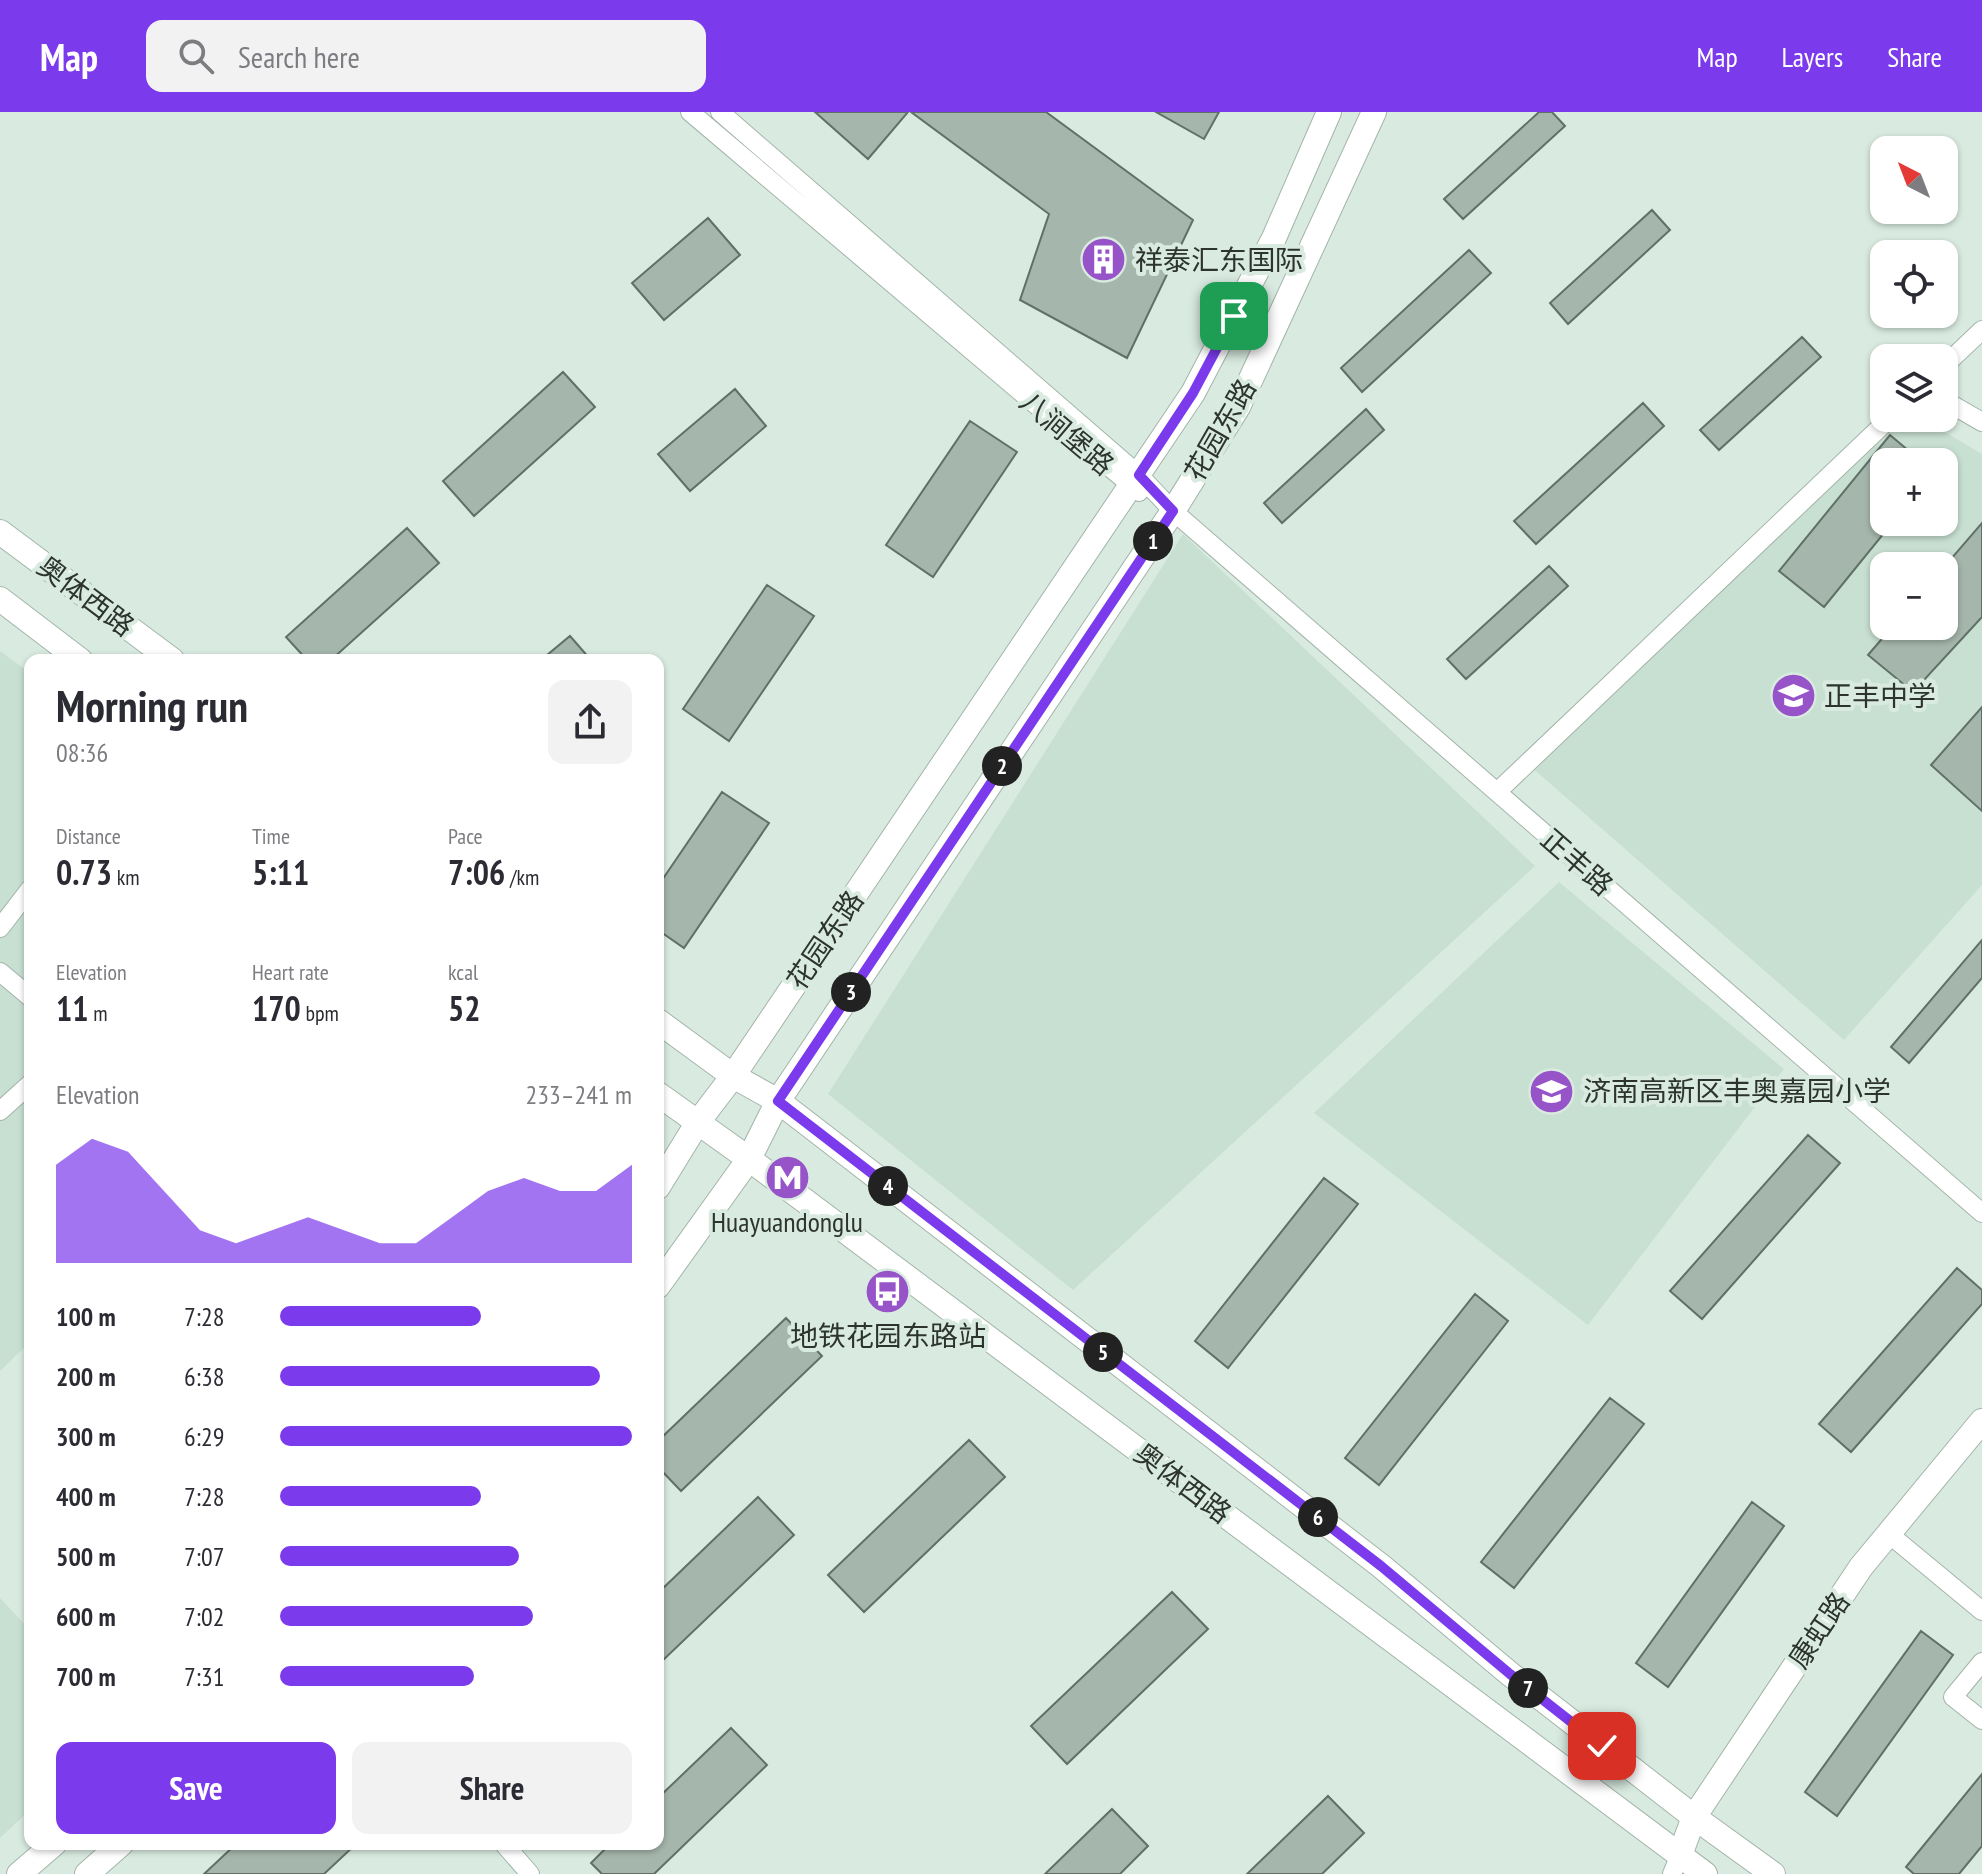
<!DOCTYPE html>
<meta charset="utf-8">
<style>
:root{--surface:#fff;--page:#f2f2f3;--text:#2b2b33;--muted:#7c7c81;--accent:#7c3aed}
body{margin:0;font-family:"PT Sans Narrow","Noto Sans SC",sans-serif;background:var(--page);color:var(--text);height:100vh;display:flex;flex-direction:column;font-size:30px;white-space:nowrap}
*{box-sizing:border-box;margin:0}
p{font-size:26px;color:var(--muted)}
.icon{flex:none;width:44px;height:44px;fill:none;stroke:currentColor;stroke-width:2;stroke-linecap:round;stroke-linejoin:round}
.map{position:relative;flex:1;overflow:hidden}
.sheet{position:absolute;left:24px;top:542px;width:640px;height:1196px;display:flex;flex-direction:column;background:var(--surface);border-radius:16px;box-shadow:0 2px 6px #0004}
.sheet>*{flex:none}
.needle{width:52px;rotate:318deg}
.buttons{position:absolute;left:1870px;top:24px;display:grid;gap:16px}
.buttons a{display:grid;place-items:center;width:88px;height:88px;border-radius:16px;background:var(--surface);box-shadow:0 2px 6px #0004;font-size:40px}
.pin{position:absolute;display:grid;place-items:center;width:68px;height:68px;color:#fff;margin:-34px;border-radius:16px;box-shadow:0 4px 12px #0006}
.km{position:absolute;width:40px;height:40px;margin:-20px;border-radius:50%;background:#222;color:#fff;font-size:22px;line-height:40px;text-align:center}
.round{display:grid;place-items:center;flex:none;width:84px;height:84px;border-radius:16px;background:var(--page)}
.headline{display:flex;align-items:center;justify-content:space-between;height:136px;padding:0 32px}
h1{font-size:44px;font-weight:700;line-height:60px}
.metrics{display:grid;grid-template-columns:repeat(3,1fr);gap:12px;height:136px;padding:8px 32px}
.metrics div{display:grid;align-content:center}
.metrics b{font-size:34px;font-weight:700}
.metrics small{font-size:22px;font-weight:400}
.metrics p{font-size:22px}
.chart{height:224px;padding:16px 32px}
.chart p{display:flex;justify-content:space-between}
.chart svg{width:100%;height:144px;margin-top:8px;fill:var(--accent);opacity:.7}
.primary-button{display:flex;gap:16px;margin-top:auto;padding:16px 32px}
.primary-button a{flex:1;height:92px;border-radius:16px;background:var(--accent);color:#fff;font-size:32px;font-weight:700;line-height:92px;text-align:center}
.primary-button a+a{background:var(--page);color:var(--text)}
ul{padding:0 32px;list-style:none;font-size:26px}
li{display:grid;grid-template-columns:128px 96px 1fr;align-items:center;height:60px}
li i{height:20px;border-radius:10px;background:var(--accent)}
header{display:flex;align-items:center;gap:48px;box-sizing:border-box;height:112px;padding:0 40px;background:var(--accent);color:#fff}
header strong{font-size:38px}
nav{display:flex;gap:44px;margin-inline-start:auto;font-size:28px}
.search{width:560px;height:72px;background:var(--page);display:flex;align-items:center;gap:20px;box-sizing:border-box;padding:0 28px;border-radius:16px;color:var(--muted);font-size:30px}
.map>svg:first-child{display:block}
.built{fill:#c8e0d2;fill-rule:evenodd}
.building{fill:#a5b6ac;stroke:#607066;stroke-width:2}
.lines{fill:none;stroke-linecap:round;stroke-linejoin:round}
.minor-casing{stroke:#a3b4a9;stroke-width:20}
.major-casing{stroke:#a3b4a9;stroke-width:26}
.minor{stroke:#fff;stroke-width:18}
.major{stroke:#fff;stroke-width:24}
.route-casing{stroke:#fff;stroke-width:16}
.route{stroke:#7c3aed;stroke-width:10}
.labels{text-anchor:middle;stroke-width:8;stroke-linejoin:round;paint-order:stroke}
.poi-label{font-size:28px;fill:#2d3430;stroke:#d9ebe0;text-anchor:start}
.street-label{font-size:28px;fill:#2d3430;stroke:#d9ebe0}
</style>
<header>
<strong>Map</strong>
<div class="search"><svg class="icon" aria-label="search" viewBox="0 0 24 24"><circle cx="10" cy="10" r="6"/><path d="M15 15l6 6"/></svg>Search here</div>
<nav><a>Map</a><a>Layers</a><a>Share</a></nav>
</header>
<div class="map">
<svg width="1982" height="1762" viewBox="0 0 1982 1762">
<rect width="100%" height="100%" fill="#d9ebe0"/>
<!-- built -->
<path class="built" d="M 1898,306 L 1921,306 L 1982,342 L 1982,773 L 1844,928 L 1530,654 ZM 1884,350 L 1944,350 L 1944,410 L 1884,410 ZM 1884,454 L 1944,454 L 1944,514 L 1884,514 Z
M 1183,422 L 1535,754 L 1073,1178 L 828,982 Z
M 0,539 L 30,561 L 30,1230 L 0,1259 Z
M 1559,770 L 1784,957 L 1588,1213 L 1314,1001 Z
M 0,1486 L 30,1518 L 30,1698 L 0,1726 Z"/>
<!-- building -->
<path class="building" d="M 815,0 L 908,0 L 868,47 Z
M 911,0 L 1046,0 L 1193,108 L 1127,246 L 1020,188 L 1049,102 Z
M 1156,0 L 1219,0 L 1204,27 Z
M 1539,0 L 1552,0 L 1565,14 L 1463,107 L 1444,87 Z
M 1652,98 L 1670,118 L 1568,212 L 1550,191 Z
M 708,106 L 740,143 L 664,208 L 632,171 Z
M 1469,138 L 1491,161 L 1362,280 L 1341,256 Z
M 1802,225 L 1821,245 L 1719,338 L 1700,318 Z
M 563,260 L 595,295 L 474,404 L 443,369 Z
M 735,277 L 766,314 L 690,379 L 658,342 Z
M 1643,291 L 1664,314 L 1536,432 L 1514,409 Z
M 1366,297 L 1384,318 L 1282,411 L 1264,391 Z
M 970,309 L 1017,340 L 933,465 L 886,433 Z
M 1890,323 L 1922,350 L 1884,350 L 1884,410 L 1893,410 L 1824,495 L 1779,459 Z
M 1982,411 L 1982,505 L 1913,580 L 1868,543 L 1893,514 L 1944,514 L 1944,455 Z
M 407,416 L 439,451 L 331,548 L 307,548 L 286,525 Z
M 1549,454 L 1568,474 L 1466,567 L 1447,547 Z
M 767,473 L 814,504 L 729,629 L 683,597 Z
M 570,524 L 591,548 L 541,548 Z
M 1982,595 L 1982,699 L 1931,653 Z
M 722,680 L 769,711 L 684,836 L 658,818 L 658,774 Z
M 1982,828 L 1982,866 L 1909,951 L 1891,935 Z
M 1808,1023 L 1840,1051 L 1702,1207 L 1670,1179 Z
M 1324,1066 L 1358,1092 L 1228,1256 L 1195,1229 Z
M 1957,1156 L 1982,1178 L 1982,1192 L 1851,1340 L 1819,1312 Z
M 1475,1182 L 1508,1209 L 1379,1373 L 1345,1346 Z
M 786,1206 L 822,1244 L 681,1379 L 658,1355 L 658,1329 Z
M 1610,1286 L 1644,1312 L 1514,1476 L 1481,1450 Z
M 969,1328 L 1005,1365 L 864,1500 L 828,1463 Z
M 758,1385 L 794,1423 L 658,1553 L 658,1481 Z
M 1752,1390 L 1784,1414 L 1668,1575 L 1636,1551 Z
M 1172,1480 L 1208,1517 L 1067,1652 L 1031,1614 Z
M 1921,1519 L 1953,1543 L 1837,1704 L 1805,1680 Z
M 731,1616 L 767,1653 L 654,1762 L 602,1762 L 591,1751 L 610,1732 L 658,1732 L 658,1686 Z
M 1982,1662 L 1982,1734 L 1959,1762 L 1914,1762 L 1906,1755 Z
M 1328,1684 L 1364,1721 L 1322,1762 L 1247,1762 Z
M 1112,1697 L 1148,1734 L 1120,1762 L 1045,1762 Z
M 236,1732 L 356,1732 L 324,1762 L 204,1762 Z"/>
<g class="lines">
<defs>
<path id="minor" d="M 690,0 L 1139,380
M 720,0 L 1139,363 L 1173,399 L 1982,1101
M 1944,254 L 1982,218
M 1944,288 L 1982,310
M 1497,680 L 1890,306
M 0,816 L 30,777
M 0,860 L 30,885
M 0,999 L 30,972
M 1889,1422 L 1982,1499
M 1982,1550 L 1953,1585 L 1982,1608
M 504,1732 L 530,1762
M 1672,1762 L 1680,1743"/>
<path id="major" d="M 0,420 L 172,548
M 0,487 L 80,548
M 658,909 L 733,964 L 778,989 L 1381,1454 L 1510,1562 L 1694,1705 L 1773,1762
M 658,982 L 749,1047 L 1705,1762
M 658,1075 L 698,1010 L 733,964 L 1193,281 L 1274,126 L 1329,0
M 658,1174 L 749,1047 L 778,989 L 1173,399 L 1238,295 L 1374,0
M 1680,1743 L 1694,1705 L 1861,1455 L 1982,1309
M 19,1762 L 54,1732
M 87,1762 L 121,1732"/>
</defs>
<!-- minor casing -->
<use href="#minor" class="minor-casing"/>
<!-- major casing -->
<use href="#major" class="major-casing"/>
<!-- minor -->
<use href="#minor" class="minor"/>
<!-- major -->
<use href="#major" class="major"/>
</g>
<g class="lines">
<defs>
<path id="route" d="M 1234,204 L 1193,281 L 1139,363 L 1173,399 L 778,989 L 1381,1454 L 1510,1562 L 1602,1634"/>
</defs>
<!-- route casing -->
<use href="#route" class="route-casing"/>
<!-- route -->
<use href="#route" class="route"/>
</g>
<!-- icons -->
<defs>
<symbol id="building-disc" viewBox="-11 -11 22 22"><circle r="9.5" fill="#9753c8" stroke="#d9ebe0"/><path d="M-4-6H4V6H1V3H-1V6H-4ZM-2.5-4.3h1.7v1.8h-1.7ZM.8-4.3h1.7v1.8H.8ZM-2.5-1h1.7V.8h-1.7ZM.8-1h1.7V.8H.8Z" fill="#fff"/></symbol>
<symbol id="school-disc" viewBox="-11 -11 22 22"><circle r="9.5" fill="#9753c8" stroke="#d9ebe0"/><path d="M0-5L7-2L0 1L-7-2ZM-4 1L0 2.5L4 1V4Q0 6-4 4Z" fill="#fff"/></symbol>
<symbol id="metro-disc" viewBox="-11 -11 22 22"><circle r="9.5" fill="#9753c8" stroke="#d9ebe0"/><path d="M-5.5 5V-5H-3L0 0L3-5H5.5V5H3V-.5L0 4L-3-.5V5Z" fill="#fff"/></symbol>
<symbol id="bus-disc" viewBox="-11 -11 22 22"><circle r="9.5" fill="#9753c8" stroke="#d9ebe0"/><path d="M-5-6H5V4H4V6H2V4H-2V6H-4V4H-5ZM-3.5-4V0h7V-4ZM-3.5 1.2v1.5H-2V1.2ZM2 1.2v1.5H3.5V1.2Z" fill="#fff"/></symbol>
</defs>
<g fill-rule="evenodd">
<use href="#building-disc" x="1078" y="122" width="51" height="51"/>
<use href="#school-disc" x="1768" y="558" width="51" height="51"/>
<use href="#school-disc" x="1526" y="954" width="51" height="51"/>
<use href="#metro-disc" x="762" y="1040" width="51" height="51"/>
<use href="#bus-disc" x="862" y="1154" width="51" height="51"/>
</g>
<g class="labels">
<!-- poi labels -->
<g class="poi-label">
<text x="1135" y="158">祥泰汇东国际</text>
<text x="1824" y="594">正丰中学</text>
<text x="1583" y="989">济南高新区丰奥嘉园小学</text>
<text x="787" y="1120" text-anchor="middle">Huayuandonglu</text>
<text x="888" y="1234" text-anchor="middle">地铁花园东路站</text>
</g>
<!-- street labels -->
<g class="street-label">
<text transform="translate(1220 318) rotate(-60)" y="10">花园东路</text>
<text transform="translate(1067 321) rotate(40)" y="10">八涧堡路</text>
<text transform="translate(86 484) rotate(37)" y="10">奥体西路</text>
<text transform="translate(1577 750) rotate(41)" y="10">正丰路</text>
<text transform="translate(825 828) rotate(-56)" y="10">花园东路</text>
<text transform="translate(1183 1371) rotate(37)" y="10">奥体西路</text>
<text transform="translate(1819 1518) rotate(-56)" y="10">康虹路</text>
</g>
</g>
</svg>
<div class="buttons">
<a><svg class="needle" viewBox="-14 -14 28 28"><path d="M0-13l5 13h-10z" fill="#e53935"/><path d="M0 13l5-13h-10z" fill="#7c7c81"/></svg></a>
<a><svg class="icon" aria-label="locate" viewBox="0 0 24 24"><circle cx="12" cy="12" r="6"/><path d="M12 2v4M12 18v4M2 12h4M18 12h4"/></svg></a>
<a><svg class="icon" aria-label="layers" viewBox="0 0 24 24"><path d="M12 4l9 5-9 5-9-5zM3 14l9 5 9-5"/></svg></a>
<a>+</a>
<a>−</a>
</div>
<div class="pin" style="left:1234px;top:204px;background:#1e9e55"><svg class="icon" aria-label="arrive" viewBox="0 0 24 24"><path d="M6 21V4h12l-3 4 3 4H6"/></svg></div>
<div class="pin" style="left:1602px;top:1634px;background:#d93025"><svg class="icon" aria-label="check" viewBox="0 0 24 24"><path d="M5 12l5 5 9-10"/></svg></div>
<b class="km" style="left:1153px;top:429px">1</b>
<b class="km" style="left:1002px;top:654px">2</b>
<b class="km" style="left:851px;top:880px">3</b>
<b class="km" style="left:888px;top:1074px">4</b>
<b class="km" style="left:1103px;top:1240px">5</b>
<b class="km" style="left:1318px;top:1405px">6</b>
<b class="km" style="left:1528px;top:1576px">7</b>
<section class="sheet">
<div class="headline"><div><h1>Morning run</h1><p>08:36</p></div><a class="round"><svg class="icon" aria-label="share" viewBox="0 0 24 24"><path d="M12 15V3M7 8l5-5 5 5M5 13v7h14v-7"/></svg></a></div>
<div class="metrics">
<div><p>Distance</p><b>0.73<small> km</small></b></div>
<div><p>Time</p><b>5:11</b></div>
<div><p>Pace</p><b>7:06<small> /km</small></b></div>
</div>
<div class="metrics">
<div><p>Elevation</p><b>11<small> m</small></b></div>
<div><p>Heart rate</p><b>170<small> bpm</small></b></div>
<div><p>kcal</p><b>52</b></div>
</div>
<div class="chart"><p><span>Elevation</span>233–241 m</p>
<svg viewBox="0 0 160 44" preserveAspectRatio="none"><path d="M0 44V14L10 6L20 10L30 22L40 34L50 38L60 34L70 30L80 34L90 38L100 38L110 30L120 22L130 18L140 22L150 22L160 14V44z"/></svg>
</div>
<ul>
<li><b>100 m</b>7:28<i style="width:57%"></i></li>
<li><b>200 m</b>6:38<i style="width:91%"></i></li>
<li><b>300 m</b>6:29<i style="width:100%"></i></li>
<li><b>400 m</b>7:28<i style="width:57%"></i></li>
<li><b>500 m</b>7:07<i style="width:68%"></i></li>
<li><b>600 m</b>7:02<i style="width:72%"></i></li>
<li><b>700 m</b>7:31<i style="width:55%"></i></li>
</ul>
<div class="primary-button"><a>Save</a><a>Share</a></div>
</section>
</div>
